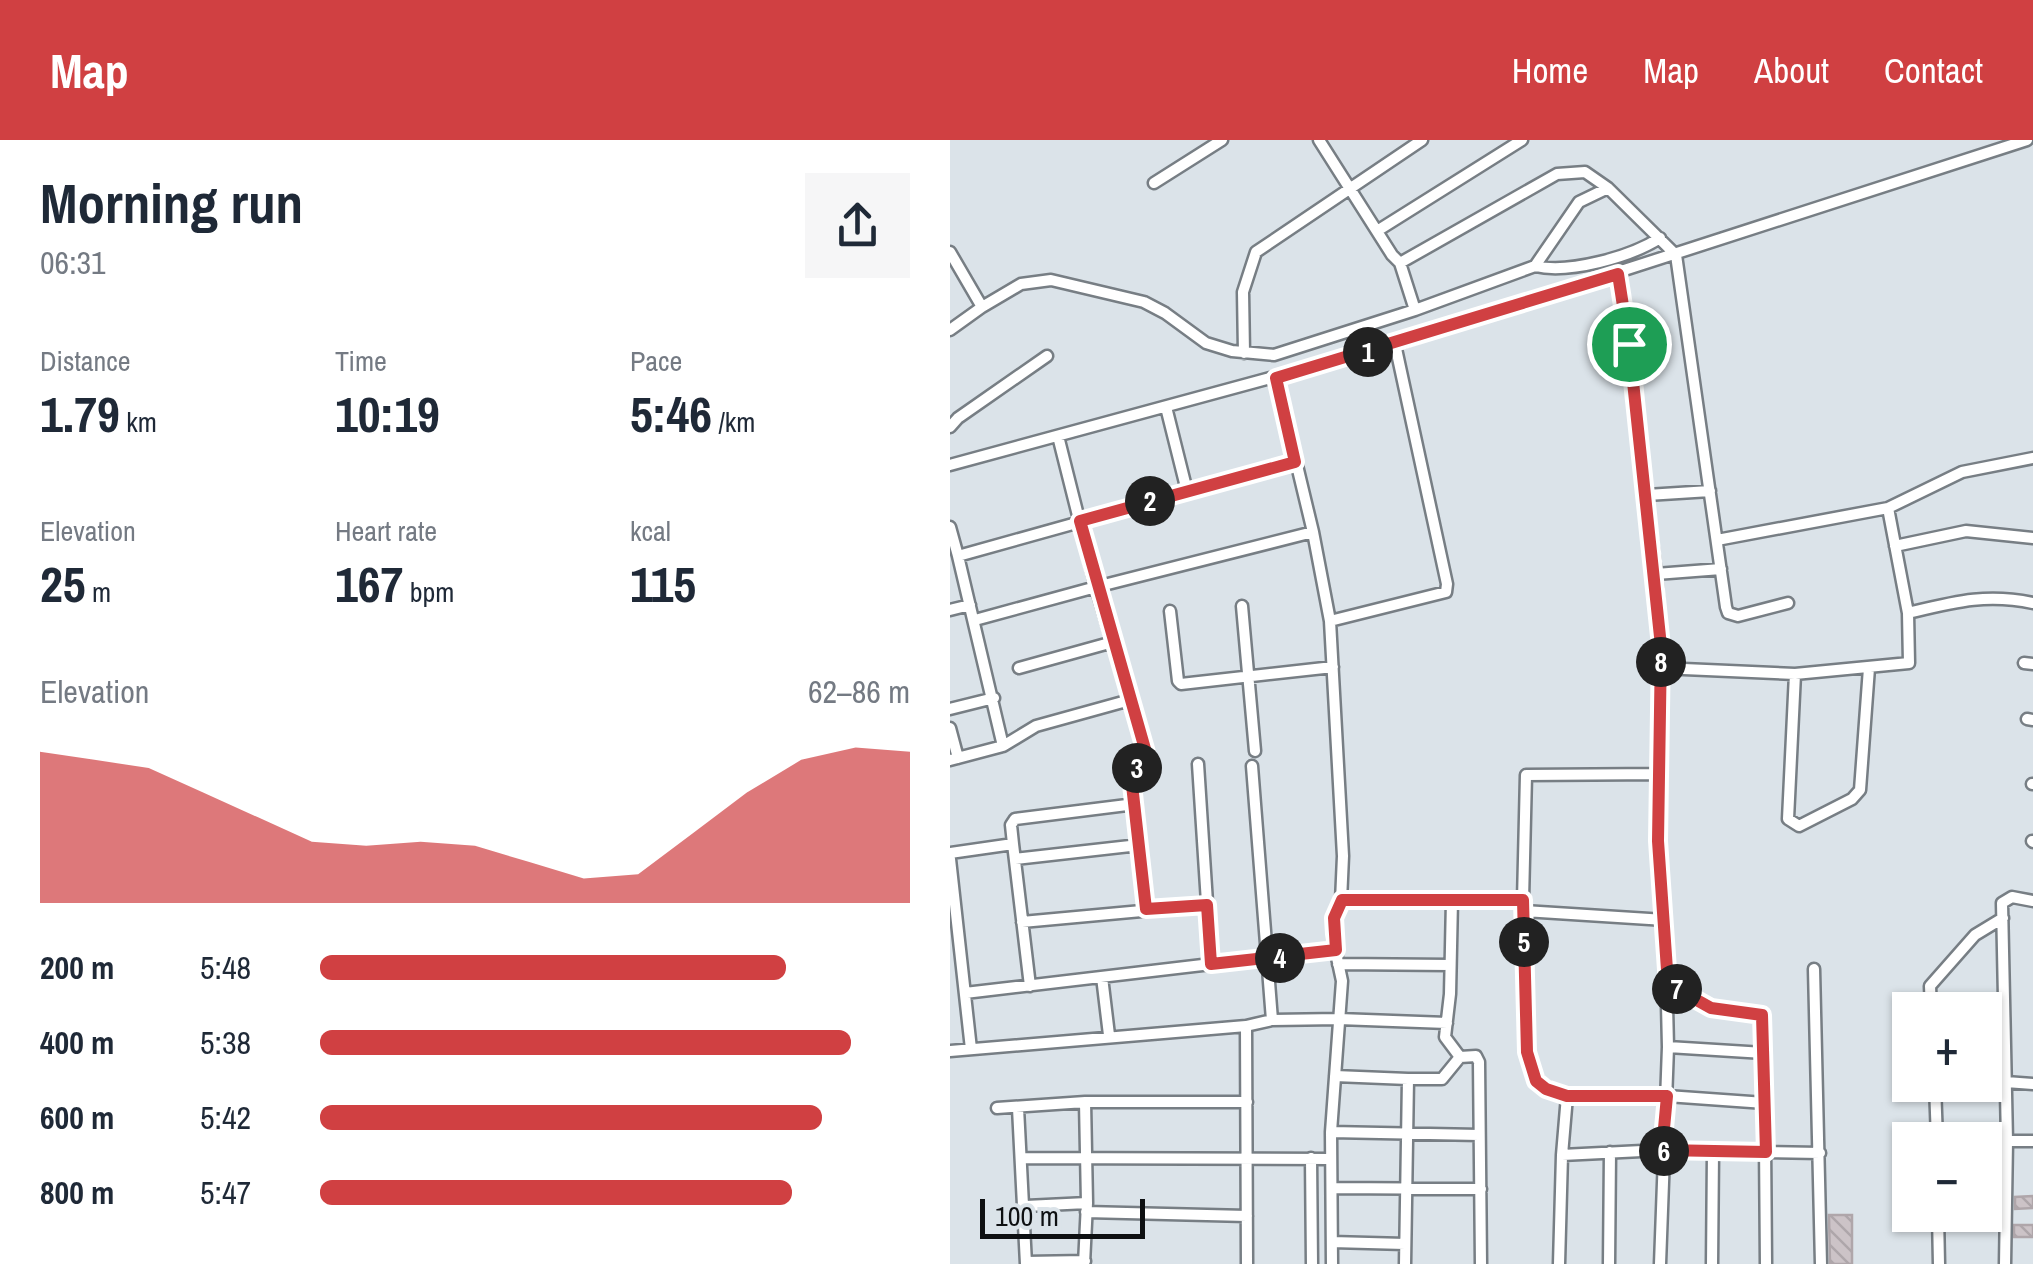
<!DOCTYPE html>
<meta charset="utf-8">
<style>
:root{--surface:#fff;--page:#f6f6f7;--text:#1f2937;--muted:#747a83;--accent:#d04042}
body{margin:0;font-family:"Archivo Narrow",sans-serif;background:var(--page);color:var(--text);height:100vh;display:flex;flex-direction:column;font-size:38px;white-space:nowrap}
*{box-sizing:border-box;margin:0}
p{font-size:32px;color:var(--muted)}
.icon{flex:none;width:55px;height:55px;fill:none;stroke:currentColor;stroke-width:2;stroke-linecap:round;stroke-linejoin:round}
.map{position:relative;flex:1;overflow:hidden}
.side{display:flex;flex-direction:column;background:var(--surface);width:950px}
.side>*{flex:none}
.tools{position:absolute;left:942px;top:852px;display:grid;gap:20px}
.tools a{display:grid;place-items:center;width:110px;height:110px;border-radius:0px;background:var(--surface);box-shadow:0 2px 8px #0004;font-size:50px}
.scale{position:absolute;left:30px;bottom:25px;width:165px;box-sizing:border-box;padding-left:10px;border:5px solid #0e1012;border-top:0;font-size:28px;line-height:35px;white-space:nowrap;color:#0e1012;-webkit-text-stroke:8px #dbe3e9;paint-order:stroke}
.pin{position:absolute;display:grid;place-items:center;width:85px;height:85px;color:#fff;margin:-42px;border:5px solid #fff;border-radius:50%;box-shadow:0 2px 10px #0007}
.km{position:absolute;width:50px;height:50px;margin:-25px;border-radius:50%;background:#222;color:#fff;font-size:28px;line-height:50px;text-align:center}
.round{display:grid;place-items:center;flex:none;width:105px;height:105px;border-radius:0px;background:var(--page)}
.headline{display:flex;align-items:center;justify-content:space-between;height:170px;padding:0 40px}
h1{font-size:55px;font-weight:800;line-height:75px}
.figures{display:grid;grid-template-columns:repeat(3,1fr);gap:15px;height:170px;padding:10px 40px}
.figures div{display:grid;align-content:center}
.figures b{font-size:50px;font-weight:800}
.figures small{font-size:28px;font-weight:400}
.figures p{font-size:28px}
.chart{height:280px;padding:20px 40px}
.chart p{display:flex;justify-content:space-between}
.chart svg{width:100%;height:180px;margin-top:10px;fill:var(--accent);opacity:.7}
ul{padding:0 40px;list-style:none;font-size:32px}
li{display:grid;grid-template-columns:160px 120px 1fr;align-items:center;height:75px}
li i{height:25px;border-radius:12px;background:var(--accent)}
header{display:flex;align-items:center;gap:60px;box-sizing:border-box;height:140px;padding:0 50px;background:var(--accent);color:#fff}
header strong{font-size:48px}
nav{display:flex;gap:55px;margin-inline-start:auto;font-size:35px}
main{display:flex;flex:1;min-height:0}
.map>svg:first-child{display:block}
.building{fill:url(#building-back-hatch);stroke:#afa6aa;stroke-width:2.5}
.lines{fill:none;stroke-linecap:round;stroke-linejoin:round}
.minor-casing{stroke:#777e84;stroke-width:15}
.minor{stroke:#fff;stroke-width:10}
.route-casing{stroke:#fff;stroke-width:20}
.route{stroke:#d04042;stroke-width:12}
</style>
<header>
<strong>Map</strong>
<nav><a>Home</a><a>Map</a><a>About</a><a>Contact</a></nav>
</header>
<main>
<section class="side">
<div class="headline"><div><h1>Morning run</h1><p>06:31</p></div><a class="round"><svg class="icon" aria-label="share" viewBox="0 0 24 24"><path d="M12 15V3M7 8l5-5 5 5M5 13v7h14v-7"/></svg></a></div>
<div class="figures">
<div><p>Distance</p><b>1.79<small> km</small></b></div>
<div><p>Time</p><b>10:19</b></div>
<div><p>Pace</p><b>5:46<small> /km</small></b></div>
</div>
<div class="figures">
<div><p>Elevation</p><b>25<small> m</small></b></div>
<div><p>Heart rate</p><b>167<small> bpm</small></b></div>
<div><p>kcal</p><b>115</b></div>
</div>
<div class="chart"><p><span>Elevation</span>62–86 m</p>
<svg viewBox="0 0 160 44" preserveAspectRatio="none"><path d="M0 44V7L10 9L20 11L30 17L40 23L50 29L60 30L70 29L80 30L90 34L100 38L110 37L120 27L130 17L140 9L150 6L160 7V44z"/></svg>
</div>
<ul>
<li><b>200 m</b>5:48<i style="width:79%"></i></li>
<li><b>400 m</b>5:38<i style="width:90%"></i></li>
<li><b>600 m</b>5:42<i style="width:85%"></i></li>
<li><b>800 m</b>5:47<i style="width:80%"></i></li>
</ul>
</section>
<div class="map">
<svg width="1083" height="1124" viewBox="0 0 1083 1124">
<defs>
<pattern id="building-back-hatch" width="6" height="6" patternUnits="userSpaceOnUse" patternTransform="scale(2.5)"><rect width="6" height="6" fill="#ccc3c7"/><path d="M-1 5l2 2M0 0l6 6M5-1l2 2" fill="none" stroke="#aea6aa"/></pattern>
</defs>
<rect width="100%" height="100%" fill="#dbe3e9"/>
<!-- building -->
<path class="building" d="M 1083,1056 L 1083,1068 L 1065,1069 L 1065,1057 Z
M 879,1075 L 902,1075 L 902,1124 L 880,1124 Z
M 1064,1085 L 1083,1085 L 1083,1097 L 1064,1097 Z"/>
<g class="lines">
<defs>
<path id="minor" d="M 369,0 L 442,115 L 450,123 L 607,34 L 635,32 L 658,48 L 726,115 L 776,467 L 778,473 L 788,476 L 838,463
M 204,43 L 272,0
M 427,91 L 572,0
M 0,112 L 32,167 L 0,190
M 450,123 L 465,170
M 585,126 C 619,134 680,117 710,98
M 32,167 L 71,144 L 101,140 L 194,162 L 215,173 L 256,203 L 282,211 L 324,215 L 465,170 L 585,126 L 629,62 L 658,48
M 294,213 L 293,152 L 306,112 L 472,0
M 326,238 L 363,392 L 380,481 L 393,716 L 391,761 L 573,760 L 576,635 L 711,634 L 712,515 L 706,434 L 668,134
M 216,267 L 237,351
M 0,287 L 8,278 L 97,216
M 108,296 L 146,447 L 363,392
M 0,325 L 445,204 L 1077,0
M 697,355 L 760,351
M 938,368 L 1012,332 L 1083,318
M 0,387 L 8,416 L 345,322
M 945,406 L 1016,391 L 1083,398
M 706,434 L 771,429
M 292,466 L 305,611
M 0,470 L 20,465
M 220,471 L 228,541 L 231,544 L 383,527
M 958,473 C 1004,462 1036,453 1083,463
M 25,480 L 146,447 L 197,616 L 181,636 L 196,769
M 380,481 L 496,452 L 497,444 L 445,204
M 1074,523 L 1083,524
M 69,528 L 163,502
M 711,528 L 845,534 L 959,523 L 958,473 L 938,368 L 767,400
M 845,534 L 838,679 L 849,686 L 902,659 L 910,650 L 919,528
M 0,569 L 44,558
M 1077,579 L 1083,580
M 0,588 L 8,618
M 53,606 L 86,586 L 180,560
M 0,620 L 53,606 L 8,416
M 248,624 L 261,824 L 385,810
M 1082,644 L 1083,644
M 1082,701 L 1083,702
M 63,704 L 61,685 L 65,679 L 185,664
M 0,713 L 63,704 L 80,846
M 0,719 L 21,909
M 65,719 L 189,705
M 573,760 L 577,912 C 582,939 591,947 617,956
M 574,771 L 715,780
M 72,782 L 257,765
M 388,824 L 500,825
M 864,829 L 871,1124
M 152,837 L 159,895
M 718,843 L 761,867 L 810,873 L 814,880 L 816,1124
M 15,853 L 261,824
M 981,870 L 980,846 L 1025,795 L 1053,778
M 322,880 L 389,879 L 497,883
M 718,907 L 814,913
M 0,911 L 296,886
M 510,917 L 526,916 L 529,922 L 531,1124
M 385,936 L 458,939 L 455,1124
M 458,939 L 492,939 L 510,917 L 495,897 L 500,854 L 502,760
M 1056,942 L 1083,944
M 985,945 L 987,1000
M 47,968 L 135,962
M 68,968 L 76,1124
M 381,992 L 529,995
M 1035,1001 L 1083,1001
M 612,1015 L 617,956 L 717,956 L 815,963
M 72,1018 L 381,1019
M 361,1018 L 362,1124
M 382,1048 L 531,1049
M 76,1066 L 137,1063
M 136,1072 L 297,1076
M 988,1075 L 989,1124
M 382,1102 L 455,1104
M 76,1122 L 135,1121
M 134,1124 L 137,1063 L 135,962 L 297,962
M 297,1124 L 296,886 L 322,880 L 302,626
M 382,1124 L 381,992 L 392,841 L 383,799 L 384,778 L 391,761
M 609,1124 L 612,1015 L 712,1010 L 870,1013
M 659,1124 L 660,1012
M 710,1124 L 718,907 L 715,780 L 708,701 L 711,634
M 762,1124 L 763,1012
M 1055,1124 L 1057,1001 L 1052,763 L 1062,757 L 1083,761"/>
</defs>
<!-- minor casing -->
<use href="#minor" class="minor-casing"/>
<!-- minor -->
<use href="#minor" class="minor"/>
</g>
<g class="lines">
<defs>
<path id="route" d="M 668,134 L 679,204 L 711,506 L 708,701 L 718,844 L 761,868 L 812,875 L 816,1012 L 712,1010 L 717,956 L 617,956 L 596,949 L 586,941 L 577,912 L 573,760 L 392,760 L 384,778 L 386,810 L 261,824 L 257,765 L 196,769 L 181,636 L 197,616 L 130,381 L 345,322 L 326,238 Z"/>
</defs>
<!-- route casing -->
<use href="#route" class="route-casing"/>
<!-- route -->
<use href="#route" class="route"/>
</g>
</svg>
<div class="tools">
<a>+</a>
<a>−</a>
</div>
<div class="scale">100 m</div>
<div class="pin" style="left:679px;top:204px;background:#1e9e55"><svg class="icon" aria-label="arrive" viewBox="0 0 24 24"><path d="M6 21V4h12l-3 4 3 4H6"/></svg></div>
<b class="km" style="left:418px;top:212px">1</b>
<b class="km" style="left:200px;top:361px">2</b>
<b class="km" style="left:187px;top:628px">3</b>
<b class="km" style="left:330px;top:818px">4</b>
<b class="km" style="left:574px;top:802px">5</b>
<b class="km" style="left:714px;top:1011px">6</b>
<b class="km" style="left:727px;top:849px">7</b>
<b class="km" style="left:711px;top:522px">8</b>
</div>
</main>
